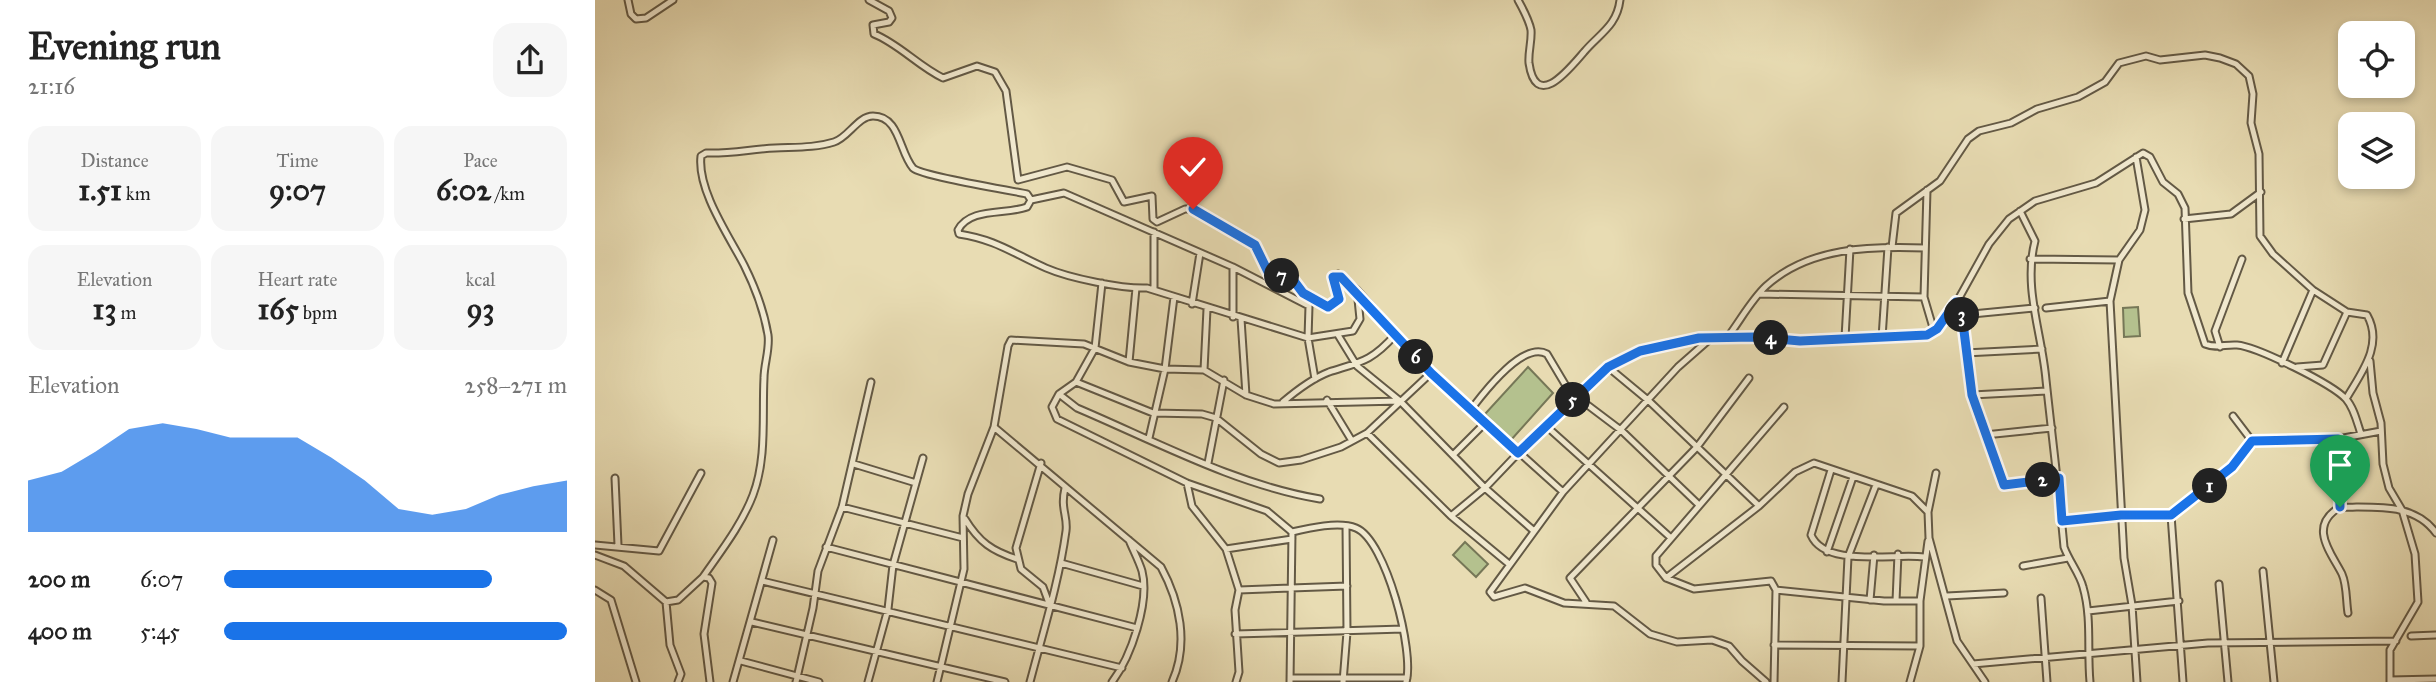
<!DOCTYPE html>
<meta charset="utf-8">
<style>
:root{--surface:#fff;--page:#f6f6f6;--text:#222;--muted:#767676;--accent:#1a73e8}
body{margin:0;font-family:"IM FELL Great Primer",serif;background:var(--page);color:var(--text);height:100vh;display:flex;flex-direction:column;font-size:26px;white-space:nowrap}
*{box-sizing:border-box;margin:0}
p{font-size:23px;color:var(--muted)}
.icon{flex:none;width:38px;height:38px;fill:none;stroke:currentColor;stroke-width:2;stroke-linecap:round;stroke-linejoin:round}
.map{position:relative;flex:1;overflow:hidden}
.sheet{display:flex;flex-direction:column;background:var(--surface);width:595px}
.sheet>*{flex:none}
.controls{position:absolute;left:1743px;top:21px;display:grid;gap:14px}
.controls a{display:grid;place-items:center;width:77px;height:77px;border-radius:14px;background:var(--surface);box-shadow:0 4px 10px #0003;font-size:35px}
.pin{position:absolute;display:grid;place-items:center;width:60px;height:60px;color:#fff;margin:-72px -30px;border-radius:50% 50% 50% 0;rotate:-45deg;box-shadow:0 0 7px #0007}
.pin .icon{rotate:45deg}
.km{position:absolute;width:35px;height:35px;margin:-18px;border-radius:50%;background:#222;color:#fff;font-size:19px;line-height:35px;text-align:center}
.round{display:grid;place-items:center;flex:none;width:74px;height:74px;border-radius:21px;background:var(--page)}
.head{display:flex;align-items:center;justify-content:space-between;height:119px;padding:0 28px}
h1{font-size:38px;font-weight:700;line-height:52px}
.figures{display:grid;grid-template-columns:repeat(3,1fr);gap:10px;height:119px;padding:7px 28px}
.figures div{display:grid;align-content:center;border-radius:18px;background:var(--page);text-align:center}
.figures b{font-size:30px;font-weight:700}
.figures small{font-size:19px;font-weight:400}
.figures p{font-size:19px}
.chart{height:196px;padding:14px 28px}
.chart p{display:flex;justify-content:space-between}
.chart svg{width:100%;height:126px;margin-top:7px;fill:var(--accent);opacity:.7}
ul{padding:0 28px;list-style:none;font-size:23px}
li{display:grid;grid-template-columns:112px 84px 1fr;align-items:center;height:52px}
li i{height:18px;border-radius:9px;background:var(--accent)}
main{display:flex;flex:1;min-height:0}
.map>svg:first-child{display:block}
.green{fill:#b4c18e;stroke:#767757;stroke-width:2}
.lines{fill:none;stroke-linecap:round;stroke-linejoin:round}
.minor-casing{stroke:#635945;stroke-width:9}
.minor{stroke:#f0e8ce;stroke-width:5}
.route-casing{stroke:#fff;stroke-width:14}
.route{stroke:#1a73e8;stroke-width:9}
</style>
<main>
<section class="sheet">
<div class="head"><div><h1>Evening run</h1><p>21:16</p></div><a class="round"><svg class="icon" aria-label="share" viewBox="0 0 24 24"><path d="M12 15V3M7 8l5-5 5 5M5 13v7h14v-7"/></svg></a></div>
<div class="figures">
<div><p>Distance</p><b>1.51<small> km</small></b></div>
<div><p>Time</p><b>9:07</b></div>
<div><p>Pace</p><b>6:02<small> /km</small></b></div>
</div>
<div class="figures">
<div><p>Elevation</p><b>13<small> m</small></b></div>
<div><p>Heart rate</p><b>165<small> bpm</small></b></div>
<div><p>kcal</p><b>93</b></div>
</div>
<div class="chart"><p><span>Elevation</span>258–271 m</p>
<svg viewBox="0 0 160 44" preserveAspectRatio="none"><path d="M0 44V26L10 23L20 16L30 8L40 6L50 8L60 11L70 11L80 11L90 18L100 26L110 36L120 38L130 36L140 31L150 28L160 26V44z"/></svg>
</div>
<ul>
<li><b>200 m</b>6:07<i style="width:78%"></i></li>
<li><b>400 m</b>5:45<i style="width:100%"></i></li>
</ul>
</section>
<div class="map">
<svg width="1841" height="682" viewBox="0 0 1841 682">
<rect width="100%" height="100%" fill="#e8dcb3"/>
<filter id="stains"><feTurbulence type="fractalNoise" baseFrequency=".00286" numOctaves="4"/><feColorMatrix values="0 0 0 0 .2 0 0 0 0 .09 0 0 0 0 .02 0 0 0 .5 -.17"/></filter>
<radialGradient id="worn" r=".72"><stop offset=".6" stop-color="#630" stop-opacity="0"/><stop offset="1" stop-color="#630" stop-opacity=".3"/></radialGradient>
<!-- green -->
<path class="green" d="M 1543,307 L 1545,336 L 1529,337 L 1528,308 Z
M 933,367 L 958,393 L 916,440 L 890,414 Z
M 870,542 L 893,564 L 881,577 L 858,555 Z"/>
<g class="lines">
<defs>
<path id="minor" d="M 33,0 L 36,14 L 41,19 L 51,18 L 78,0
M 274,0 L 294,11 L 297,18 L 294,22 L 278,25 L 279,34 C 304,44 323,66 348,78 L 382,66 L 400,72 L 411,91 L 423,180 L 472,167 L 517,180 L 529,202 L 557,196 L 558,219 L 562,222 L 590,209 L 598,209 L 660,245 L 675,276 L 696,277 L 708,293 L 733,307 L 744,299 L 738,277 L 743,274 L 762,290 L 836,373 L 968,492
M 923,0 C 928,9 934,20 936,30 C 937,41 933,52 934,63 C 941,112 975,68 989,52 C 1004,34 1022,26 1025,0
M 1541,157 L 1550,210 L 1545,230 L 1524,260 L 1515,301 L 1529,558 L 1537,605 L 1542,682
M 1332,190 L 1329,297 L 1339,331
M 436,200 L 469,193 L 638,267 L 714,306 L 713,338 L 720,379
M 1425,211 L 1440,241 C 1428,288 1447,333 1451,380 C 1457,436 1464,491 1469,547 C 1474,561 1485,574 1488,587 C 1497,618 1492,650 1495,682
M 1589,219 L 1636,214 L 1666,192
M 1297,247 L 1301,213 L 1345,181 L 1373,139 L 1384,131 L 1416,123 L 1442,109 L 1483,97 L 1510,82 L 1524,63 L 1551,56 L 1565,60 L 1610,55 L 1625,58 L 1641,64 L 1654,76 L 1658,94 L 1656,123 L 1664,154 L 1665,236 L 1678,254 L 1718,290 L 1752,312 L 1772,315 C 1789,345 1766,373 1751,399
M 1435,259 L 1524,260
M 638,267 L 638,317
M 559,290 L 559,232
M 1164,294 L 1329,297
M 1361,302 L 1367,315 L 1377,395 L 1409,485 L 1464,478
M 597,304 L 605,253
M 1451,308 L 1515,301
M 1367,315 L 1440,308
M 646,319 L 651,395
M 743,335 L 762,366 L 805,401 L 890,488 L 939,531
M 1116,338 L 1083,367 L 968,492 L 895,592 L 899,597 L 930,588 L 969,603 L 1019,606 L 1055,634 L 1082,642 L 1117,640 L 1134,646 L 1147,661 L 1171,682
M 1132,338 C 1145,321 1156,300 1171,286 C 1214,247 1275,246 1330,248
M 1250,338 L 1255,249
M 1287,338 L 1293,247
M 1625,347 L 1620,331 L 1647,259
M 1370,353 L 1447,349
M 1775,361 L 1778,393 L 1786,423 L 1788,464 L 1794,488 L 1807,510 L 1820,554 L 1823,602 L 1795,650 L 1795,682
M 534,362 L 541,288
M 1687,363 L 1718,290
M 1013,367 L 1054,401 L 1164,506
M 1702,367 L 1728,365 L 1752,312
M 609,370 L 612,309
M 481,382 L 500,348 L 507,283
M 464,394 L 482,408 C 560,441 641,485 725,499
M 1377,395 L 1452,391
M 732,400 L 757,441
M 688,402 C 702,390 716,379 734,372 C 765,362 776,362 800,335
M 877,408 C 890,391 928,341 952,354 L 974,391 L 1027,431 L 1104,505
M 1638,416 L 1657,441
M 950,425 L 1076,538
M 399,427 L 566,567 C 585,602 594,644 577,682
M 772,433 L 856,516 L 914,564
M 1390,435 L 1457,428
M 554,438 L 570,369 L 579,297
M 1743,439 L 1745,507 C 1713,526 1735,551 1747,574 C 1752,585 1751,601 1753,613
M 858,455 L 891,422
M 446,463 L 421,548 L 426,569 L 448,587 L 455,606
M 613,463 L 629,380
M 259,464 L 321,483
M 1236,470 L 1216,535 C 1230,568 1299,553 1329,557
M 20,478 L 23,545
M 592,483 L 597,506 L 631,549 L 644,590 L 640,610 L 644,672 L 641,682
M 247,507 L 368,538
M 1745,507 C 1779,508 1819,502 1841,533
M 1333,512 L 1341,473
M 1576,515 L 1588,682
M 856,516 L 890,488 L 950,425 L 1013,367 L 1045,351 L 1104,338 L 1160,337 L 1205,341 L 1332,335 L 1342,329 L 1359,307 L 1394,244 L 1414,219 L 1440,201 L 1501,183 L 1548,153 L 1555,157 L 1568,182 L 1583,194 L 1590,208 L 1593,293 L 1610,344 C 1622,349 1630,344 1642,345 C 1663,347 1737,384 1751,399 C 1759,408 1762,422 1766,434
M 370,519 C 384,542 397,551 422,559
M 1467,521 L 1526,515 L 1576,515 L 1637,467 L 1657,441 L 1743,439 L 1786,431
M 697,532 L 672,511 L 592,483 L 462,419 L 457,407 L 464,394 L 481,382 L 558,413 L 607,414 L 621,418 L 666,454 L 684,463 L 706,460 L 746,447 L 772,433 L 836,373
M 697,532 C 714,528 744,521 761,528 C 791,540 820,653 811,682
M 0,545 L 64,551 L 106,473
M 231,547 L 542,628
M 631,549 L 697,539
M 1232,552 L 1258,477
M 0,555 L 29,566 L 71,602 L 83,600 L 108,577 L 114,578 L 117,583 L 109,634 L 115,682
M 466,563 L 548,586
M 1428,566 L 1473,558
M 1668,571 L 1679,682
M 108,577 C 126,551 147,524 158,495 C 172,458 167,417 169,378 C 169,364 175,349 173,335 C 169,311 160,287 149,265 C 134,236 102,190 106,156 L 111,153 C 135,154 157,149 180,148 C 200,147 220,148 239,142 C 253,138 263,116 278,116 C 305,116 304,152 318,168 C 326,176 413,190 432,194 L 436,200 L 432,207 C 411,215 375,207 363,230 L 364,234 C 402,240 417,253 451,268 C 474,278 527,289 552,288 L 713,338 L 758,331 L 765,319 L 762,290
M 1071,578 L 1164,506 L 1200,472 L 1219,463 L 1317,496 L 1333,512 L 1334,538 L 1362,641 L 1390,682
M 167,581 L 527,668
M 1624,584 L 1633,682
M 0,590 L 16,600 L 41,682
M 644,590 L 752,586
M 1181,590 L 1289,601 L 1325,601
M 1352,596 L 1409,593
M 1446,598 L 1452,682
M 1275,600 L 1279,555
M 1301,601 L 1303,554
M 71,602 L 75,645 L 86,674 L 83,682
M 991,602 L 975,578 L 1102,447 L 1154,378
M 1493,611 L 1584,601
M 157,622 L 410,682
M 640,634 L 808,629
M 1816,636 L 1841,635
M 1179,645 L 1325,646
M 146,661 L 224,682
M 1378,664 L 1613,643 L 1801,641
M 697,678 L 812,678
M 1795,680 L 1841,679
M 138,682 L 178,540
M 201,682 L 218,608 L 223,571 L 247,507 L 276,382
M 273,682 L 293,609 L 298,565 L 328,458
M 342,682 L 369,569 L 368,516 L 373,494 L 399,427 L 413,346 L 416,340 L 489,344 L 534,362 L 570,369 L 609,370 L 651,395 L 679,404 L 805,401
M 435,682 C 448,632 464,582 471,531 C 473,516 465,509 470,488
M 517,682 C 536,657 555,602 547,571 C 544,561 538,550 534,540
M 695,682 L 697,532
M 748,682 L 752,632 L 751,526
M 1179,682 L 1181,590 L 1176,581 L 1099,589 L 1071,578 L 1061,565 L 1061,556 L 1189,407
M 1247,682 L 1253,557 L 1281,485
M 1315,682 L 1325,646 L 1325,601 L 1333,541"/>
</defs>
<!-- minor casing -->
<use href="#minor" class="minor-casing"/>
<!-- minor -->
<use href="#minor" class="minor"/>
</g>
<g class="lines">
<defs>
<path id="route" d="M 598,209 L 660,245 L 675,276 L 696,277 L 708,293 L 733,307 L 744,299 L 738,277 L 746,277 L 836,373 L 923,453 L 1013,367 L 1045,351 L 1104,338 L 1160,337 L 1205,341 L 1332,335 L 1342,329 L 1361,302 L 1367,315 L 1377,395 L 1409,485 L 1464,478 L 1467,521 L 1526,515 L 1576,515 L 1637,467 L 1657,441 L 1743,439 L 1745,507"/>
</defs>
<!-- route casing -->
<use href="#route" class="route-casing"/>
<!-- route -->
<use href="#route" class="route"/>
</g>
<rect width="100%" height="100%" filter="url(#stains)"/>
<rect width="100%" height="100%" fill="url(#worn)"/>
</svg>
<div class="controls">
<a><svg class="icon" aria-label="locate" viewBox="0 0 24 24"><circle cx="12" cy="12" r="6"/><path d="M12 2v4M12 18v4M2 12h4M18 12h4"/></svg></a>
<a><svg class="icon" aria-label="layers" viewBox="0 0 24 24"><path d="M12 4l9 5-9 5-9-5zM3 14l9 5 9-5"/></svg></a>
</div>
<div class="pin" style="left:1745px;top:507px;background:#1e9e55"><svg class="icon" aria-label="arrive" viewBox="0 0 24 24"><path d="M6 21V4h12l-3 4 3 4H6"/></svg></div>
<div class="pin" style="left:598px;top:209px;background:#d93025"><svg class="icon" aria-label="check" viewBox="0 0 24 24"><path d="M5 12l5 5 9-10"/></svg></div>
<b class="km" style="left:1615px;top:486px">1</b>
<b class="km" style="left:1448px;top:480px">2</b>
<b class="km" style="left:1367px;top:315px">3</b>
<b class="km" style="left:1176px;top:338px">4</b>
<b class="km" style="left:978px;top:400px">5</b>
<b class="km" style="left:821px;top:357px">6</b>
<b class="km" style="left:687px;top:276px">7</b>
</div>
</main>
